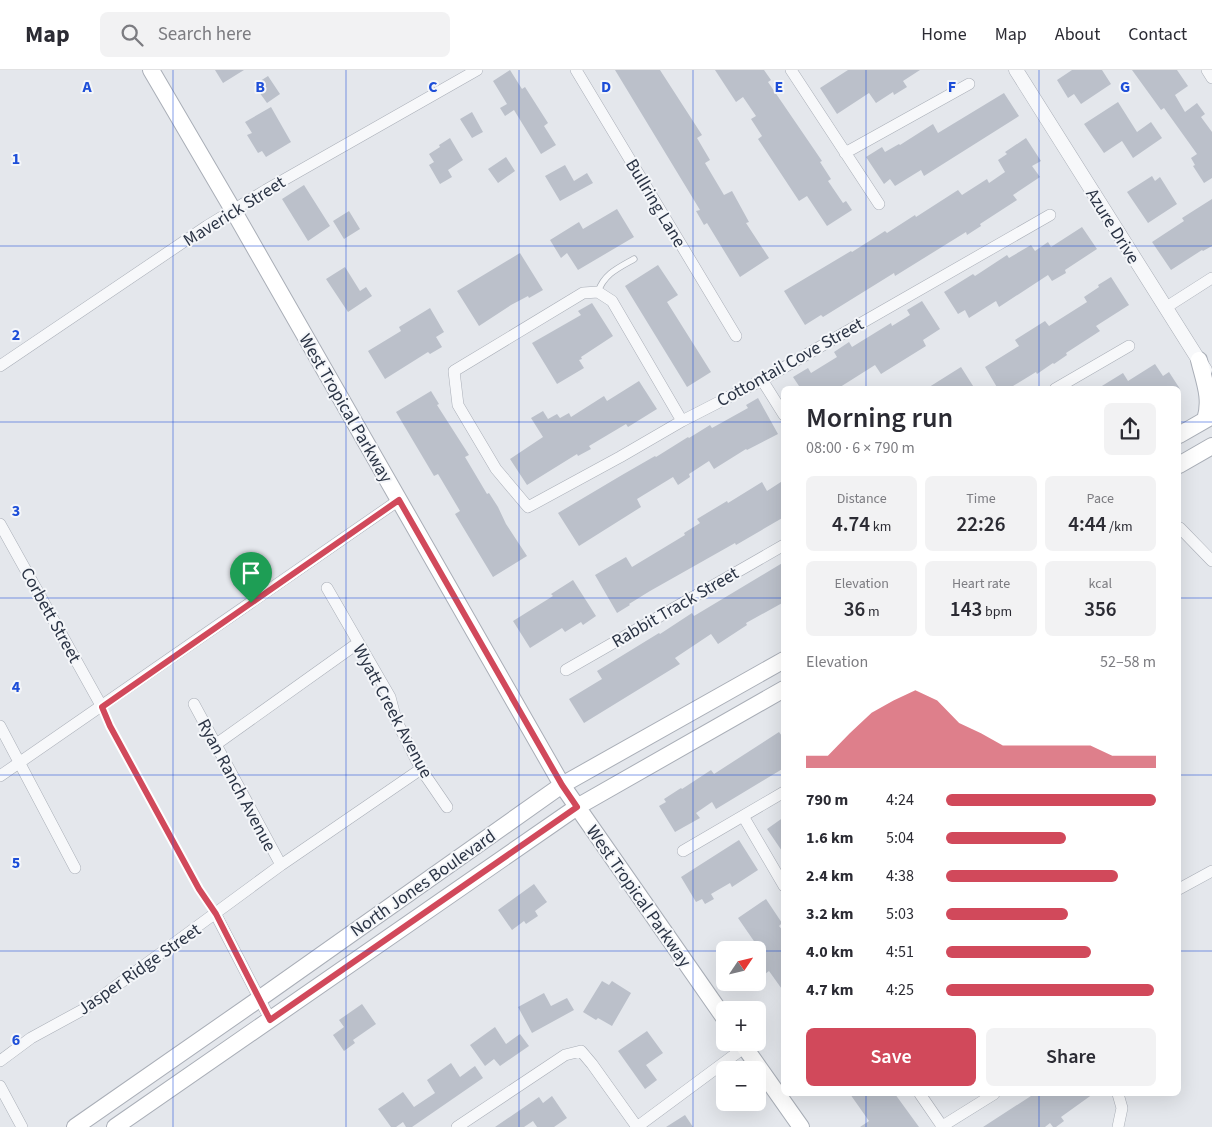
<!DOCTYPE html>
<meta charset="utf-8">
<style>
:root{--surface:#fff;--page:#f2f2f3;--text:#2b2b33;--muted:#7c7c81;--line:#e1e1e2;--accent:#d1495b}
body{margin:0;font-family:"Source Sans 3",sans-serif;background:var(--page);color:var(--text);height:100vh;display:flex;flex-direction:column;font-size:19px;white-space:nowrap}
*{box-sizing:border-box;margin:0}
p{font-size:16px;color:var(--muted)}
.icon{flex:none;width:28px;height:28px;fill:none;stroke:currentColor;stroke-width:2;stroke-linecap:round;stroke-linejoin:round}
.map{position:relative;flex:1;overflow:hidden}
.details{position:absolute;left:781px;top:316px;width:400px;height:710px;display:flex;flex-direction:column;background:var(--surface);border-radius:8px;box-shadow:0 5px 20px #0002}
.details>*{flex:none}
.needle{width:32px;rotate:55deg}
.controls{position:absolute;left:716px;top:871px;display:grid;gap:10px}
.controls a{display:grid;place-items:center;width:50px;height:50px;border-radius:8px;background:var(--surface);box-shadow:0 5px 20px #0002;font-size:25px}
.pin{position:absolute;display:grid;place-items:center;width:42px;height:42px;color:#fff;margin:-51px -21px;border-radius:50% 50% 50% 0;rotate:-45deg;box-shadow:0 0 5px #0007}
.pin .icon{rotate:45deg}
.round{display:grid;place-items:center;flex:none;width:52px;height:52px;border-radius:8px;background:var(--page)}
.headline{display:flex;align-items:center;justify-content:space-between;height:85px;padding:0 25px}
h1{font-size:28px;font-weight:600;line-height:38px}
.stats{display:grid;grid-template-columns:repeat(3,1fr);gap:8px;height:85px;padding:5px 25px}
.stats div{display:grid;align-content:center;border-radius:8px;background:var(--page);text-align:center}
.stats b{font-size:21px;font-weight:600}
.stats small{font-size:14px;font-weight:400}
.stats p{font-size:14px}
.chart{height:140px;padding:10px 25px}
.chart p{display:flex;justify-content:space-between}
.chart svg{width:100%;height:90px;margin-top:5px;fill:var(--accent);opacity:.7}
.primary-button{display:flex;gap:10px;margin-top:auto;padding:10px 25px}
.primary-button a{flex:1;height:58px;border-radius:8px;background:var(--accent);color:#fff;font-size:20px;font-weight:600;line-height:58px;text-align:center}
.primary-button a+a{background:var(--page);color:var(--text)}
ul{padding:0 25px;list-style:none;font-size:16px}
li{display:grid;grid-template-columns:80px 60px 1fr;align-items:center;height:38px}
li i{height:12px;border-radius:6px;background:var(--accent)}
header{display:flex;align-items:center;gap:30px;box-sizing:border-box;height:70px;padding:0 25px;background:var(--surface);border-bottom:1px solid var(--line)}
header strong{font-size:24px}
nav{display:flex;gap:28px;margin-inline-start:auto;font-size:18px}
.search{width:350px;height:45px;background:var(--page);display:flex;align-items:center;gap:12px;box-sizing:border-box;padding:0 18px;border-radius:8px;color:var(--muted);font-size:19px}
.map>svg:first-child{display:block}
.building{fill:#bbc0ca}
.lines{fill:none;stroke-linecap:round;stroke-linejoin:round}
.service-casing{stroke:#a9aeb7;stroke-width:7}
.minor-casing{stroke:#a9aeb7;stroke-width:12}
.tertiary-casing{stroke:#a9aeb7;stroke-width:15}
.secondary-casing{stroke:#a9aeb7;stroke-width:18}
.service{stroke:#f7f8fa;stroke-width:5.5}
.minor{stroke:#f7f8fa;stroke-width:11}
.tertiary{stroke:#f7f8fa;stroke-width:14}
.secondary{stroke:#fff;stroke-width:16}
.route-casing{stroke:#fff;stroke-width:10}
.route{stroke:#d1495b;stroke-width:6}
.grid{fill:none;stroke:#1d4ed8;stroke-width:1;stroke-opacity:0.55}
.labels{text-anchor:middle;stroke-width:4;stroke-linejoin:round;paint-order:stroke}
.street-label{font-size:18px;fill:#2b3445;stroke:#f4f6f9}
.grid-label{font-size:16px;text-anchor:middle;font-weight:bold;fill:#1d4ed8;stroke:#f4f6f9;stroke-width:4;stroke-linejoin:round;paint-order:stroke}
</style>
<header>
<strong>Map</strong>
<div class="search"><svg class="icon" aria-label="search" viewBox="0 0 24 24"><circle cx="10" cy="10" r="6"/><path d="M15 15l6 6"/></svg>Search here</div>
<nav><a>Home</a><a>Map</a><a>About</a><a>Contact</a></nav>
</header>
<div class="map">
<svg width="1212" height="1057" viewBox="0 0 1212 1057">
<rect width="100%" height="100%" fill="#e4e7ec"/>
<!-- building -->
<path class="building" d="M 215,0 L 244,0 L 223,13 Z
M 510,0 L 522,19 L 525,17 L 548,53 L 544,56 L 556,75 L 541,84 L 514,40 L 505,46 L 500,38 L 507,34 L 493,11 Z
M 615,0 L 660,0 L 702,65 L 697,68 L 710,90 L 705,93 L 724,125 L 732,121 L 749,152 L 746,153 L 769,188 L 740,207 L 707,153 L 704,155 L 696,141 L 700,140 Z
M 715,0 L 764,0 L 771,10 L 768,12 L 822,91 L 820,92 L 831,109 L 828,111 L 843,133 L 846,131 L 852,140 L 827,156 L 807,126 L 799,131 L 758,69 L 762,66 L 751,49 L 756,46 L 743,27 L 736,32 Z
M 848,0 L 920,0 L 903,11 L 907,17 L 894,25 L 893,22 L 876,33 L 869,23 L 837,44 L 820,18 Z
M 1072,0 L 1102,0 L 1111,14 L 1081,34 L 1074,24 L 1068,28 L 1057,10 Z
M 1132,0 L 1177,0 L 1188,16 L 1175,25 L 1185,42 L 1197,33 L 1205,44 L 1201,47 L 1212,62 L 1212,108 L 1204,113 L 1193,96 L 1195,95 L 1191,88 L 1197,84 L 1164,38 L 1161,40 Z
M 268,6 L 280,24 L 267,33 L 254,15 Z
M 1004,23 L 1019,46 L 924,106 L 921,100 L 895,116 L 890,109 L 884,114 L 866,87 L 882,77 L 885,82 L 899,74 L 900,75 L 933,54 L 938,63 Z
M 1118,32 L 1137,62 L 1151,52 L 1162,68 L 1133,88 L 1122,71 L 1104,83 L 1084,54 Z
M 271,37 L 291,72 L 266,87 L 262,81 L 258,83 L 247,65 L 252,63 L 245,52 Z
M 472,42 L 483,62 L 472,68 L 460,49 Z
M 450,68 L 463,90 L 448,100 L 452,107 L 440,114 L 429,95 L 434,92 L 429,84 L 440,77 L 439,75 Z
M 1026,68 L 1041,91 L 1032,96 L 1040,107 L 1013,125 L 1017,130 L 980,154 L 981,156 L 967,165 L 966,162 L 895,206 L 894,203 L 823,247 L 821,245 L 805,255 L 784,221 L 851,181 L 852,182 L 885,161 L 887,163 L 915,145 L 916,147 L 958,120 L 962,125 L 987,109 L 989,113 L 1005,102 L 998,90 L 1007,84 L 1005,82 Z
M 506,87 L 515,101 L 498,113 L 488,99 Z
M 565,95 L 574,111 L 587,103 L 593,113 L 560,131 L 545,106 Z
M 1152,106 L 1155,111 L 1160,107 L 1177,134 L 1148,153 L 1127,122 Z
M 304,115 L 330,156 L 308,171 L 282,129 Z
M 1212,129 L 1212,176 L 1203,181 L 1202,180 L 1171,200 L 1152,172 L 1184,151 L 1182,148 Z
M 617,139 L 634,167 L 578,200 L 567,183 L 561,188 L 550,170 L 579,152 L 583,159 Z
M 349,141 L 360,159 L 344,169 L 333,151 Z
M 1082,157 L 1097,179 L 1065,200 L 1066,203 L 1052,211 L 1048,205 L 999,237 L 996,231 L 969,248 L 965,240 L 958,244 L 944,222 L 973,204 L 975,206 L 1007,185 L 1009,188 L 1031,175 L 1035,181 L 1048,172 L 1051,177 Z
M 520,183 L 543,220 L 529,228 L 528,226 L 511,235 L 479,256 L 457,221 Z
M 658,195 L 678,225 L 667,232 L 711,302 L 687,317 L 625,216 Z
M 345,197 L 360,221 L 366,217 L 372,226 L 348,242 L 326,209 Z
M 1111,207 L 1129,235 L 1096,256 L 1100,261 L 1066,283 L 1067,285 L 1054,294 L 1053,293 L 1037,304 L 1036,302 L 1008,319 L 998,319 L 985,297 L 1019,276 L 1015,270 L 1045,251 L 1049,256 L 1087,232 L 1084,227 L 1099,217 L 1098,215 Z
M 922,231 L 940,259 L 923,270 L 926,276 L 881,304 L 875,295 L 837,319 L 801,319 L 793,307 L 808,298 L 811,303 L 837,287 L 834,282 L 849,272 L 852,277 L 891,253 L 892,256 L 910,245 L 907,240 Z
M 592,233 L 613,266 L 581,287 L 582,289 L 579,290 L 584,298 L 557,314 L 532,273 L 581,245 L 578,241 Z
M 430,238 L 444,262 L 436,267 L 442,277 L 430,284 L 428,282 L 385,309 L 368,281 L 401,261 L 399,257 Z
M 1155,294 L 1163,306 L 1169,302 L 1180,319 L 1097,319 L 1123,303 L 1128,311 Z
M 961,297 L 975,319 L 926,319 Z
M 639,311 L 657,339 L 628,357 L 626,354 L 589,376 L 591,379 L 578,386 L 577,384 L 527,415 L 510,389 L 543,367 L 531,348 L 543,341 L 548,349 L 557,344 L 560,348 L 569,343 L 571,347 L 604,326 L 607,331 Z
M 431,321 L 439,334 L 437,335 L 469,385 L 465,387 L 487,424 L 489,423 L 498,437 L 506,454 L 527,486 L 493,507 L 455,444 L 460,441 L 438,404 L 434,406 L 396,342 Z
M 758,328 L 778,364 L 747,380 L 746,379 L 714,399 L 709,391 L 689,404 L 690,407 L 678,415 L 673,407 L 637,429 L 641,437 L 579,476 L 558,443 L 622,405 L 655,386 L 656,387 L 688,367 L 689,368 L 710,355 L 712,358 L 748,338 L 746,335 Z
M 784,410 L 784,447 L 736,475 L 735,473 L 650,521 L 629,534 L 630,535 L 617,543 L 595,505 L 626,487 L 632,497 L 685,465 L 684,463 L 700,453 L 697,449 L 727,431 L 728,433 L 762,412 L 767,421 Z
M 784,492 L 784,532 L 746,553 L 747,555 L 718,574 L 711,564 L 675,588 L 680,594 L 584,653 L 569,629 L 602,609 L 597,601 L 659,563 L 660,564 L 692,543 L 694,546 Z
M 573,510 L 596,546 L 583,555 L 581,552 L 565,562 L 562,558 L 530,578 L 513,551 L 553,526 L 551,524 Z
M 779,662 L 784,669 L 784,698 L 716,739 L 712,732 L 696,743 L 700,748 L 675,762 L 659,736 L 666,732 L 664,729 L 681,718 L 682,719 L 711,700 L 714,704 Z
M 784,747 L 784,784 L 767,759 Z
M 739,770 L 758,800 L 732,817 L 730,813 L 711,824 L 714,829 L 705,834 L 702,829 L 696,832 L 681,807 Z
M 534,814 L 547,832 L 535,841 L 538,846 L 526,854 L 524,851 L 512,860 L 498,840 Z
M 766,829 L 782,853 L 779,856 L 784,862 L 784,922 L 769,901 L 765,904 L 758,893 L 758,877 L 738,848 Z
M 602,911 L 609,915 L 612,911 L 631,923 L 612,956 L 598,948 L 596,950 L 583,942 Z
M 544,923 L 551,936 L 567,928 L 574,940 L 532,963 L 518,937 Z
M 362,934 L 376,954 L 353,970 L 355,973 L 344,981 L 333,965 L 344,957 L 339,950 Z
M 495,957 L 506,974 L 520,964 L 529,976 L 500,996 L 494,989 L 485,996 L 470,975 Z
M 647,961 L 663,983 L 646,995 L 657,1010 L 645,1019 L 618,981 Z
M 451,993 L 460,1007 L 475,996 L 483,1008 L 412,1057 L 406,1057 L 403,1052 L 396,1057 L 391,1057 L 378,1039 L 403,1022 L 414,1037 L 435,1023 L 427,1010 Z
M 850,1024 L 895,1024 L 919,1057 L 860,1057 L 869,1051 Z
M 1034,1024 L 1093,1024 L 1061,1047 L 1064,1051 L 1056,1057 L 1053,1057 L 1050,1053 L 1045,1057 L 983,1057 Z
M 552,1026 L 567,1048 L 554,1057 L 537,1057 L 533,1051 L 524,1057 L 495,1057 L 539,1027 L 543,1033 Z
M 685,1045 L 693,1057 L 666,1057 Z"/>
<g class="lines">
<defs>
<path id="service" d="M 598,222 C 604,204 618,198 634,189
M 102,637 L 110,656 L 199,819 L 216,845"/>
<path id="minor" d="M 576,0 L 736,266
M 791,0 L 879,134
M 1207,0 L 1212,8
M 845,83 L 969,14
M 1165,238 L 1212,208
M 0,296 L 207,156 L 266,120 L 477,0
M 762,310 L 784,345
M 1055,319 L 1129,276
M 682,351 L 612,231 L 598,222 L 583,223 L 454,301 L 458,335 L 496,399 L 528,437 L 620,387 L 682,351 L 762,310 L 1050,145
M 0,454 L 102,637
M 1180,458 L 1212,491
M 327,518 L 390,627 L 396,650 L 421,699 L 447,737
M 566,600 L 784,475
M 194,634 L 281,795
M 0,656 L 75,798
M 215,675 L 358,573
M 0,706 L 399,430
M 743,746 L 784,816
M 683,781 L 784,722
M 1179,819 L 1212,801
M 216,845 L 270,949
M 0,991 L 31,968 L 86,938 L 281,795 L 421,699
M 0,1016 L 22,1057
M 920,1024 L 942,1056
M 457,1057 L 565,985 L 581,981 L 592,994 L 637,1057
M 637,1057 L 745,977
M 941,1057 L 994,1024
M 1118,1057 L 1122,1038 L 1118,1024"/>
<path id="tertiary" d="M 1016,0 L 1205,300"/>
<path id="secondary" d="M 151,0 L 233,140 L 562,715 L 725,949
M 1199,290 C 1204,311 1212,329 1205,350
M 1179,365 L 1212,346
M 1179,395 L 1212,376
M 741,972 L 801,1057
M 75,1057 L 259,929 L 562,715 L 784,590
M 115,1057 L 577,737 L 784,619"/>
</defs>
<!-- service casing -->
<use href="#service" class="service-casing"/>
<!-- minor casing -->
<use href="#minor" class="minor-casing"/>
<!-- tertiary casing -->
<use href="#tertiary" class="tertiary-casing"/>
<!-- secondary casing -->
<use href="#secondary" class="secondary-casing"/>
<!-- service -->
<use href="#service" class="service"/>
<!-- minor -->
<use href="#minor" class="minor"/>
<!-- tertiary -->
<use href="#tertiary" class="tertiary"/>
<!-- secondary -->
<use href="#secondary" class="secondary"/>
</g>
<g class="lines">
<defs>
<path id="route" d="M 399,430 L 562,715 L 577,737 L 270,950 L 216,844 L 199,819 L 110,656 L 102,637 Z"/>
</defs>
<!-- route casing -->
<use href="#route" class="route-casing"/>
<!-- route -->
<use href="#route" class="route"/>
</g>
<!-- grid -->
<path class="grid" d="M 173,0 L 173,1057M 346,0 L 346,1057M 519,0 L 519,1057M 693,0 L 693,1057M 866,0 L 866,319M 1039,0 L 1039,319M 0,176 L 1212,176M 0,352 L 784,352M 1179,352 L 1212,352M 0,528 L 784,528M 1179,528 L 1212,528M 0,705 L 784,705M 1179,705 L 1212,705M 0,881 L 725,881M 758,881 L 784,881M 1179,881 L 1212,881M 866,1024 L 866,1057M 1039,1024 L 1039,1057"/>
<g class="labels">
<!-- street labels -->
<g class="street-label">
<text transform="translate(656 133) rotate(59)" y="6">Bullring Lane</text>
<text transform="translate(234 141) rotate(-32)" y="6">Maverick Street</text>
<text transform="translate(1113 156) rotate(58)" y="6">Azure Drive</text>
<text transform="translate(790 292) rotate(-29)" y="6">Cottontail Cove Street</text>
<text transform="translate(346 338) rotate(60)" y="6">West Tropical Parkway</text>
<text transform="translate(675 537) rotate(-30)" y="6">Rabbit Track Street</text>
<text transform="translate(51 545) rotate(61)" y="6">Corbett Street</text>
<text transform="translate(393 641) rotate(62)" y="6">Wyatt Creek Avenue</text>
<text transform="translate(237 715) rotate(62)" y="6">Ryan Ranch Avenue</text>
<text transform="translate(423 813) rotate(-35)" y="6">North Jones Boulevard</text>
<text transform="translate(639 826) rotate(55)" y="6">West Tropical Parkway</text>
<text transform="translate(139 899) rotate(-35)" y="6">Jasper Ridge Street</text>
</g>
</g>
<g class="grid-label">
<text x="87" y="22">A</text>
<text x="260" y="22">B</text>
<text x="433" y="22">C</text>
<text x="606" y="22">D</text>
<text x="779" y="22">E</text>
<text x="952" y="22">F</text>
<text x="1125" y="22">G</text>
<text x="16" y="94">1</text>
<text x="16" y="270">2</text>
<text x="16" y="446">3</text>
<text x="16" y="622">4</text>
<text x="16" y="798">5</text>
<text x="16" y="975">6</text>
</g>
</svg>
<div class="controls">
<a><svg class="needle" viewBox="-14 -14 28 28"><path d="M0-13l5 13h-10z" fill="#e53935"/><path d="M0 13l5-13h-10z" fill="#7c7c81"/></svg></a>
<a>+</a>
<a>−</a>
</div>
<div class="pin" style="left:251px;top:533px;background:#1e9e55"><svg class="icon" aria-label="arrive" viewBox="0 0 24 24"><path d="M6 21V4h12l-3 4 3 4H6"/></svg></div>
<section class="details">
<div class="headline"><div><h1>Morning run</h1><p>08:00 · 6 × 790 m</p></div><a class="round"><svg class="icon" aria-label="share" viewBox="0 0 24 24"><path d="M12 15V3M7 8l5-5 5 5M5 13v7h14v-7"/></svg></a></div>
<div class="stats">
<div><p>Distance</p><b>4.74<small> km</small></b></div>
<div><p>Time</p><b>22:26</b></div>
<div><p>Pace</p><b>4:44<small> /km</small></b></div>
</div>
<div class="stats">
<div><p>Elevation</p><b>36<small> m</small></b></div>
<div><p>Heart rate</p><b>143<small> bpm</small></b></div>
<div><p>kcal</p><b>356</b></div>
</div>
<div class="chart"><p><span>Elevation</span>52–58 m</p>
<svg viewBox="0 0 160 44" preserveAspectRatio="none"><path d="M0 44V38L10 38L20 27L30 17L40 11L50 6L60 11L70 22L80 27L90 33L100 33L110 33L120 33L130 33L140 38L150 38L160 38V44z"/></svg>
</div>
<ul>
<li><b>790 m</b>4:24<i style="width:100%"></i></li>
<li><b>1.6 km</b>5:04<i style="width:57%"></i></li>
<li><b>2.4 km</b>4:38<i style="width:82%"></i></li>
<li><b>3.2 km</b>5:03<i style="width:58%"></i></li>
<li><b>4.0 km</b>4:51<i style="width:69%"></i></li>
<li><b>4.7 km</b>4:25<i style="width:99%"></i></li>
</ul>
<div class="primary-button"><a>Save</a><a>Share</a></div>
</section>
</div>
